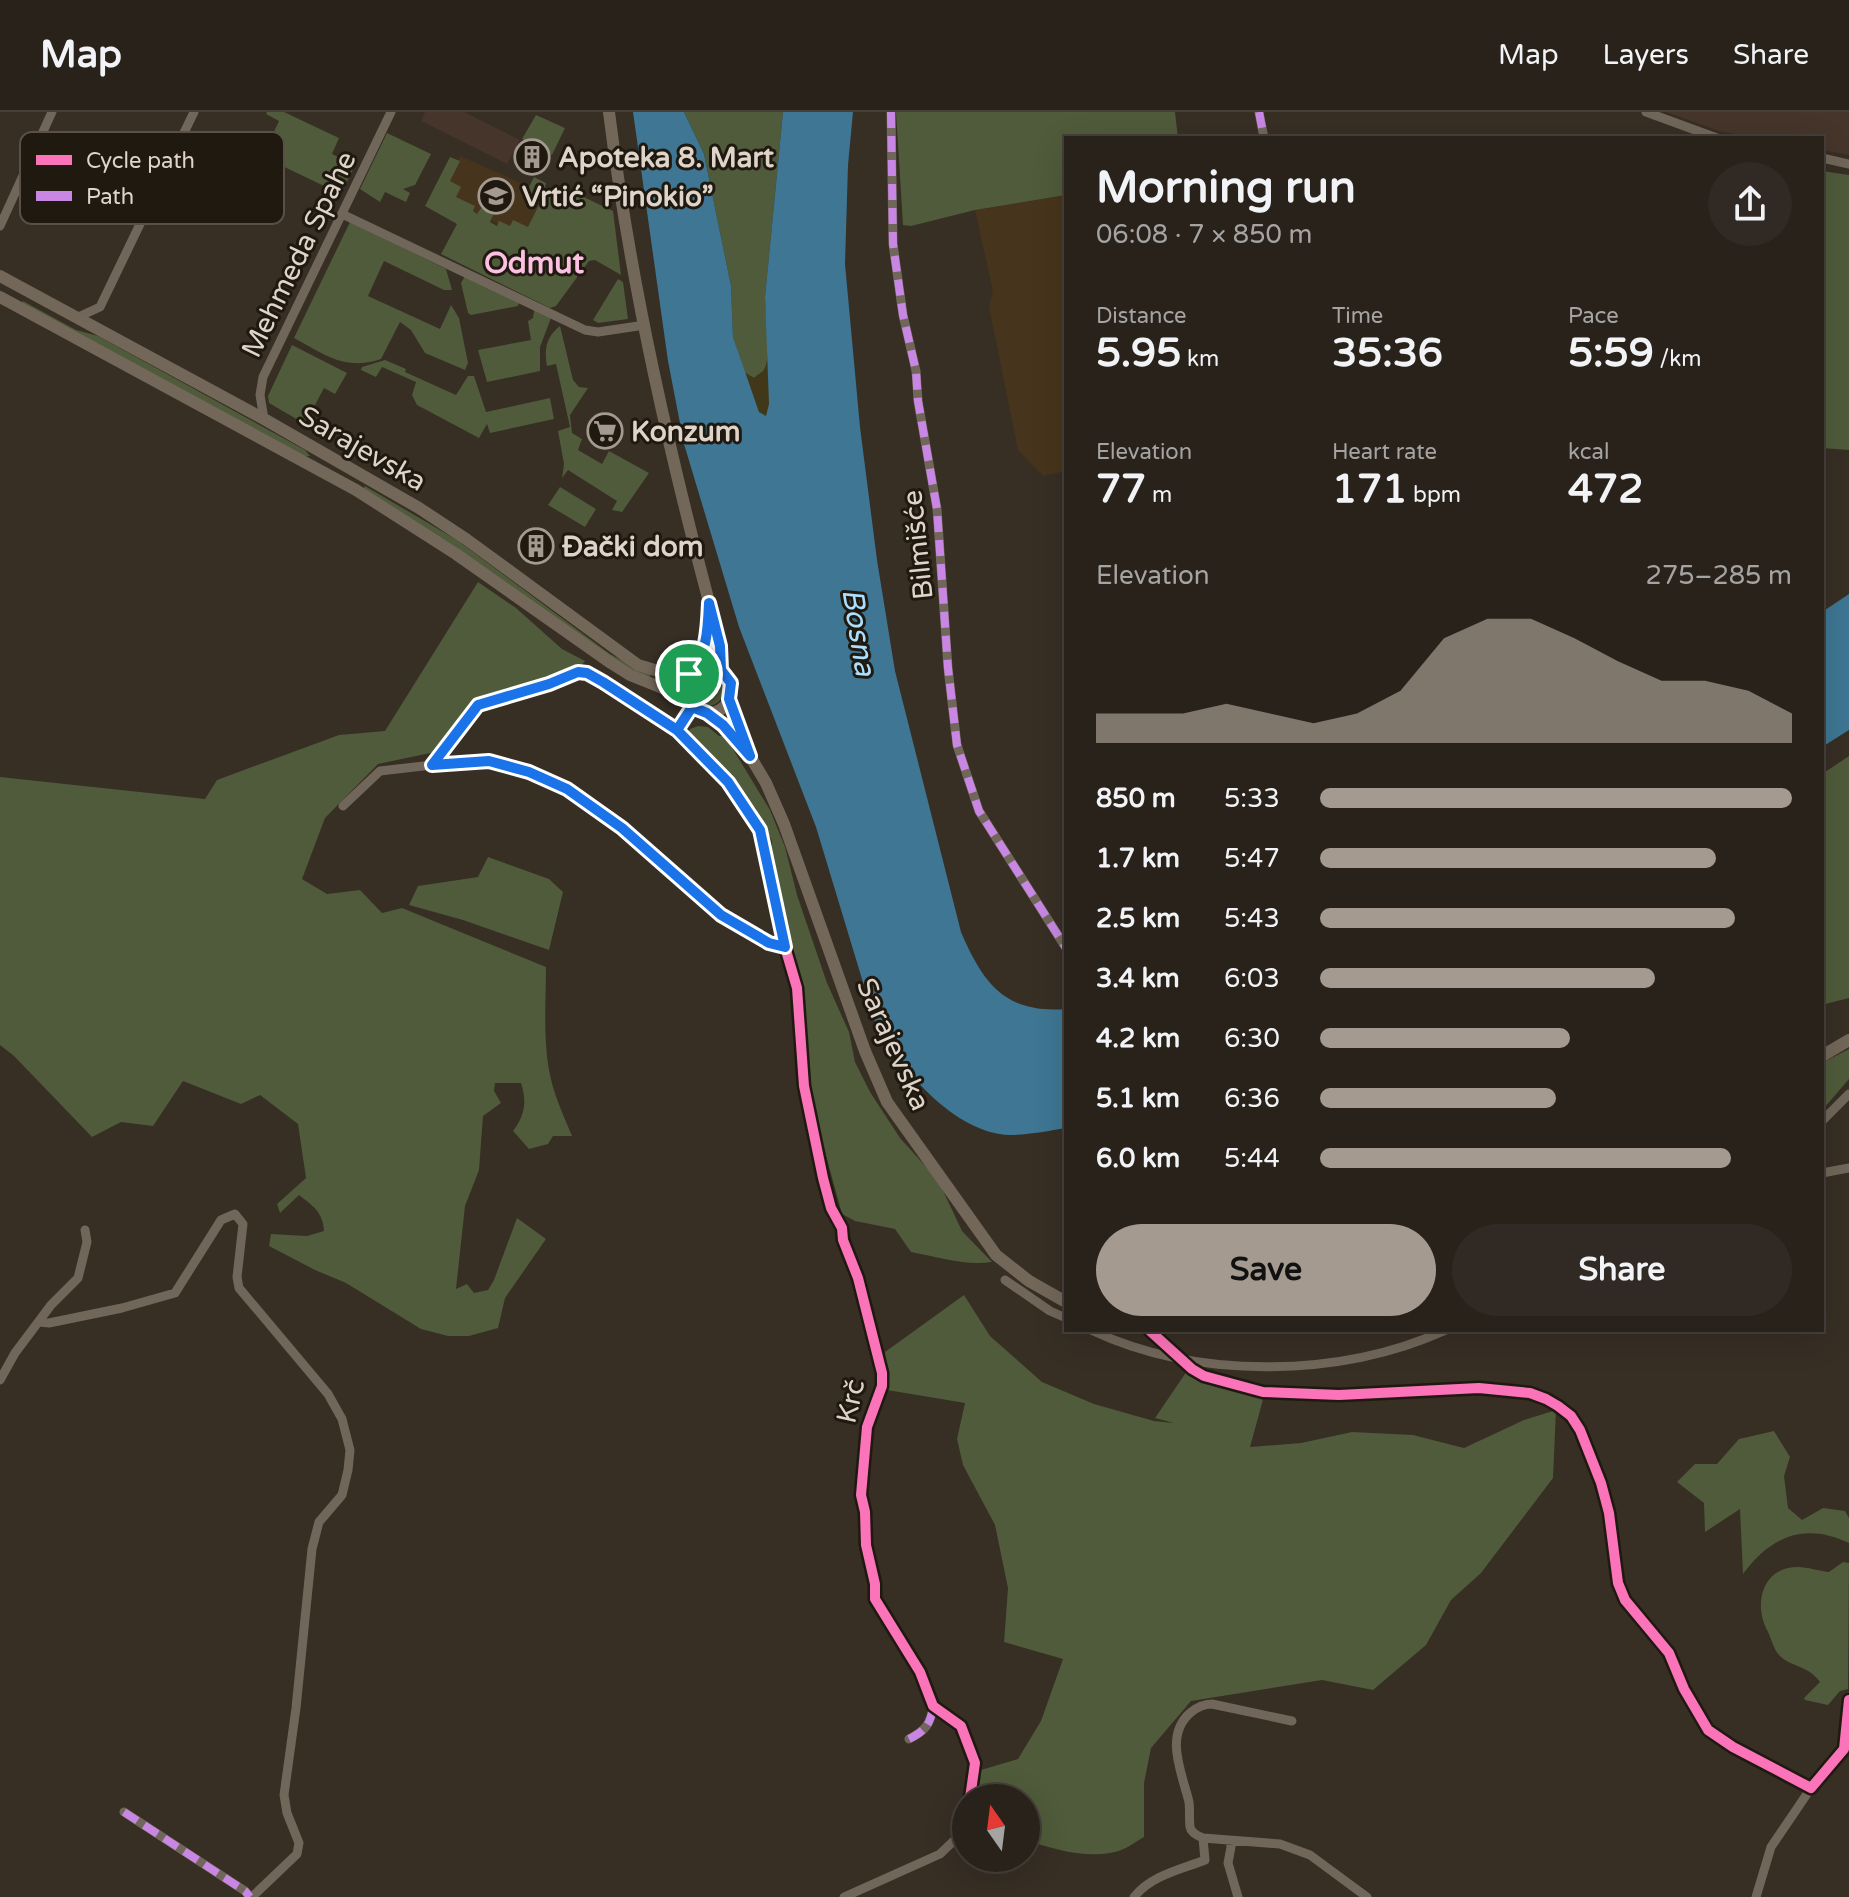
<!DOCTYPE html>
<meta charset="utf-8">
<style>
:root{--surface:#29221b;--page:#312a24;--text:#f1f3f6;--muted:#a5a4a3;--line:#453f3a;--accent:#a49a8f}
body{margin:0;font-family:"Varela Round",sans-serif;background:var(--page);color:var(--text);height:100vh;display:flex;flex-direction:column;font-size:30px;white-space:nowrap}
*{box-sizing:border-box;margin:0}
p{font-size:26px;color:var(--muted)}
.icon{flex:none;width:44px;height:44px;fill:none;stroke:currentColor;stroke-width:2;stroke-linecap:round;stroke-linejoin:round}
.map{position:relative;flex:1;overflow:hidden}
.side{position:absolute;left:1064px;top:24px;width:760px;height:1196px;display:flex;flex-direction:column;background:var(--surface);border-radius:0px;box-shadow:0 8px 32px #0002,0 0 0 2px var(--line)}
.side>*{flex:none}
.needle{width:52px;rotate:346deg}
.buttons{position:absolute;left:952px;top:1672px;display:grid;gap:16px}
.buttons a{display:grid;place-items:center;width:88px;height:88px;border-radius:50%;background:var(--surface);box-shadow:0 8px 32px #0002,0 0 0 2px var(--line);font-size:40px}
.pin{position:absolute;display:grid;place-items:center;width:68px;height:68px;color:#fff;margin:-34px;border:4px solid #fff;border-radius:50%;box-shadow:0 2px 8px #0007}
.round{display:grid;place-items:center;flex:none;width:84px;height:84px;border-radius:42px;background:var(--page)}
.headline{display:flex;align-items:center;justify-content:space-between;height:136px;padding:0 32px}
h1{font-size:44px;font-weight:800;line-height:60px}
.figures{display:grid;grid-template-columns:repeat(3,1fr);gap:12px;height:136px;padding:8px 32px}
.figures div{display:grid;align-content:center}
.figures b{font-size:40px;font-weight:800}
.figures small{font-size:22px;font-weight:400}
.figures p{font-size:22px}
.chart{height:224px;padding:16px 32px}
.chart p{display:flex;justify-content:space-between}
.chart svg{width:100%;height:144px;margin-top:8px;fill:var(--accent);opacity:.7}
.action{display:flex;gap:16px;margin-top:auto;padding:16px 32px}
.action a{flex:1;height:92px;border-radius:48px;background:var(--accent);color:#111;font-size:32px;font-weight:800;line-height:92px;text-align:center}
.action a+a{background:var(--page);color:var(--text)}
ul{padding:0 32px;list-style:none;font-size:26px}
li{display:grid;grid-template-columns:128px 96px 1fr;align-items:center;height:60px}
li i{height:20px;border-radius:10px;background:var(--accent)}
header{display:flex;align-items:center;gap:48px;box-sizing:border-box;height:112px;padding:0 40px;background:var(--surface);border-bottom:2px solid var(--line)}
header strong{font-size:38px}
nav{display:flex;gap:44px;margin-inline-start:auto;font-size:28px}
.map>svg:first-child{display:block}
.commercial{fill:#45352b}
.built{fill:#47341c}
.green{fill:#4f5b3a}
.sand{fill:#41381a}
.water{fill:#3e7693}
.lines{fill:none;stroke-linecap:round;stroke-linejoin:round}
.street{stroke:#706659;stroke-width:9}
.secondary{stroke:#726759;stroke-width:12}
.quiet{stroke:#c787e3;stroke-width:8;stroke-dasharray:16 8;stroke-linecap:butt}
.cycleway-casing{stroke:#201910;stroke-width:15}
.cycleway{stroke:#fb73b8;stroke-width:10}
.route-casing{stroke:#fff;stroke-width:16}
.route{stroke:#1a73e8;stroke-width:10}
.labels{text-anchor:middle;stroke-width:6;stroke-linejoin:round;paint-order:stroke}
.poi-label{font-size:28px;font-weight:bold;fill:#ded4c9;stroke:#201910;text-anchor:start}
.street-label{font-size:28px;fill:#ded4c9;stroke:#201910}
.neighbourhood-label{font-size:30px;font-weight:bold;fill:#fcc0e2;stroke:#201910}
.water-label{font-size:30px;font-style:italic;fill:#acdffd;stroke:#201910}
.key{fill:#201910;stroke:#595148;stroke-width:2}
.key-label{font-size:22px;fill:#ded4c9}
</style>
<header>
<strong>Map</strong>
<nav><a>Map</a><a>Layers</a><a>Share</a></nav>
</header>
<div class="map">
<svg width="1849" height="1785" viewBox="0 0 1849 1785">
<rect width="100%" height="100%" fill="#372e24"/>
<!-- commercial -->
<path class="commercial" d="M 425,0 L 464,0 L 520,28 L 507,52 L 421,9 Z
M 1666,0 L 1849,0 L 1849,43 L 1822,38 L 1822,26 L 1756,26 L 1719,19 Z"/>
<!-- built -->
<path class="built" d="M 460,44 L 549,83 L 527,126 L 443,86 Z
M 1066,83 L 1066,359 L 1043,364 L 1018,338 L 989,195 L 993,179 L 975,98 Z"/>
<!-- green -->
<path class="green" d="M 267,0 L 284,0 L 339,26 L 332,42 L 355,53 L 341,82 L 278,52 L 271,65 L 256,58 L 279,9 L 266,2 Z
M 684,0 L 783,0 L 765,185 C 765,201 772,246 764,258 C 763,260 756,264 754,266 L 745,261 L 733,225 L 731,174 L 704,42 Z
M 896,0 L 1175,0 L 1178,26 L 1066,26 L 1066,83 L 975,98 L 911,114 L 903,113 Z
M 536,3 L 565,16 L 552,43 L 522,27 Z
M 387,21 L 431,42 L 415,73 L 403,77 L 410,81 L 406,90 L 385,80 L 380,90 L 360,77 Z
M 450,45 L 460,49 L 450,69 L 461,75 L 456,85 L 475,94 L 473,99 L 477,102 L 481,96 L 494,101 L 490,110 L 497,114 L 499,109 L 510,114 L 513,108 L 528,115 L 541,89 L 526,81 L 534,65 L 546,71 L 545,75 L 559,84 L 561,90 L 562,85 L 569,78 L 613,99 L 621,163 L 595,148 L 589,149 L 556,194 L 550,196 L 441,142 L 457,112 L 425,94 Z
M 1822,59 L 1849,63 L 1849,338 L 1822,336 Z
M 350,110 L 446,157 L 452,178 L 444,178 L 384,149 L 368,184 L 440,217 L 451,193 L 459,206 L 468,251 L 465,258 L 425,241 L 411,218 L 400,210 L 381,247 C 345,259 325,243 294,226 Z
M 465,164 L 519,190 L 518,194 L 471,203 L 468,201 L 461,171 Z
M 618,167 L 623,170 L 628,207 L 598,211 L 593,208 Z
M 23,189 L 76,218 L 98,224 L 305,338 L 310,344 L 302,344 L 22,191 Z
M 537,198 L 551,206 L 540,235 L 540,259 L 487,270 L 478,238 L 531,228 L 528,209 L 533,206 L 534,199 Z
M 560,214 L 573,268 L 579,275 L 588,276 L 570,303 L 572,321 L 582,327 L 578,338 L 602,352 L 609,339 L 649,361 L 622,400 L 612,398 L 617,389 L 568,358 L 562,366 L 564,352 L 558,319 L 570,315 L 556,252 L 547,254 C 544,237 546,225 560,214 Z
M 292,233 L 347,261 L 335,282 L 324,276 L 305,312 L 269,291 L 268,284 Z
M 385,248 L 406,257 L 405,260 L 456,283 L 468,264 L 474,264 L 486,300 L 550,286 L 554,307 L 490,321 L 487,312 L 479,326 L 417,293 L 412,283 L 416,270 L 382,255 L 376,265 L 361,258 L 362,255 Z
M 365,374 L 457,428 L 610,542 L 651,563 L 649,565 L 624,554 L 457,436 L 363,377 Z
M 560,375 L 596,397 L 585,415 L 548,393 Z
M 478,470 L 516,496 L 562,537 L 585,549 L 580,555 L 554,567 L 476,591 L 435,640 L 378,652 L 325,706 L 302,767 L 327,782 L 360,778 L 382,801 L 402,796 L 546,855 C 546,889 543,924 549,958 C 553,981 563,1002 572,1024 L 553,1024 L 548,1032 L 529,1037 L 513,1019 C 525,1003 527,990 521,971 L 495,971 L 494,979 L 501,991 L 483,1004 L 479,1058 L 465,1094 L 456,1177 L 467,1172 L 474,1181 L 488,1178 L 494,1168 L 517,1106 L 546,1127 L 505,1186 L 498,1216 L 469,1224 L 448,1224 L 421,1217 L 346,1171 L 315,1158 L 269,1134 L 271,1122 L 307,1124 L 324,1119 C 323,1100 313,1094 299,1083 L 280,1101 L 277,1092 L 306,1066 L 298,1012 L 260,983 L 241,992 L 183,969 L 153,1014 L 121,1010 L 92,1025 L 14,944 L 0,933 L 0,665 L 205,687 L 217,668 L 339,623 L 385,619 Z
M690 577a17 17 0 1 1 34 0a17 17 0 1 1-34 0Z
M 698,614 L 708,615 L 719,624 L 725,624 L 770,698 L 785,735 L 797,783 L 827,871 L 849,920 L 855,950 L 870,980 L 900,1026 L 938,1068 L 962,1119 L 992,1150 C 963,1154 939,1145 911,1140 L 895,1117 L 855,1109 L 842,1102 L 814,1000 L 808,965 L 801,877 L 790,824 L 770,750 L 772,729 L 756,697 L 721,655 L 688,623 L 690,617 Z
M 1849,644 L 1849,886 L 1825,892 L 1822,884 L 1822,662 Z
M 488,745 L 549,767 L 563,780 L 549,838 L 463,808 L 409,793 L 418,774 L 478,765 Z
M 1849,937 L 1849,967 L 1824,996 L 1822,951 Z
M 964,1183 L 990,1224 L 1042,1270 L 1094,1292 L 1154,1309 L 1174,1311 L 1155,1306 L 1187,1259 L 1264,1284 L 1250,1335 L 1301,1331 L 1352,1320 L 1413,1323 L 1464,1336 L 1524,1308 L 1556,1298 L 1553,1366 L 1481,1461 L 1451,1488 L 1426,1533 L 1373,1578 L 1322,1568 L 1191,1589 L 1151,1636 L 1144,1671 L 1144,1725 C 1135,1730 1125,1738 1115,1740 C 1086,1747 1053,1737 1026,1728 L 1026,1686 L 975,1686 L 981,1658 L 1018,1647 L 1041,1609 L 1063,1547 L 1004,1530 L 1008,1476 L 995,1413 L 963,1353 L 957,1327 L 965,1291 L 887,1278 L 885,1240 Z
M 1774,1319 L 1790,1345 L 1784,1364 L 1788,1396 L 1802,1408 L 1823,1396 L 1845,1399 L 1849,1406 L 1849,1431 C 1805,1410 1771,1424 1743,1462 L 1740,1397 L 1705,1420 L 1704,1391 L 1677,1370 L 1695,1352 L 1717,1352 L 1739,1327 Z
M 1843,1450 L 1849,1451 L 1848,1577 L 1840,1579 L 1828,1593 L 1805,1588 L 1804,1586 L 1820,1570 C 1808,1553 1790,1555 1779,1543 C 1774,1538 1771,1526 1768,1520 C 1753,1494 1761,1455 1798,1455 C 1808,1455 1819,1459 1829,1460 Z"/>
<!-- sand -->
<path class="sand" d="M 769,245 L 769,292 L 767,304 L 759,300 L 745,261 L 754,266 L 764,259 Z"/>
<!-- water -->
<path class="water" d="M 633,0 L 684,0 L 704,42 L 731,174 L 733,225 L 759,300 L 766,304 L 769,292 L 765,185 L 783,0 L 853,0 L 848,53 L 845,152 L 860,315 L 877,448 L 895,559 L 961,820 C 983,871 1005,902 1066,897 L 1066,1016 C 1048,1019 1028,1023 1010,1023 C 955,1022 898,955 875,910 L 816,715 L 739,515 L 684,332 L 668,249 Z
M 1849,482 L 1849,618 L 1822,635 L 1822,500 Z"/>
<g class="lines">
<!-- street -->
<path class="street" d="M 891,0 L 893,132 L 903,203 L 916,259 L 918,289 L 937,397 L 948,556 L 957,633 L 979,699 L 1066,836
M 1259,0 L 1264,26
M 1646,0 L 1717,26
M 1822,46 L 1849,52
M 342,102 L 585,218 L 598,220 L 645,213
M 0,114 L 52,0
M 76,206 L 100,195 L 194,0
M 264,307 L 260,283 L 263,265 L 391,0
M 677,618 L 692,595
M 343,694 L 380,659 L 432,653
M 785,835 L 769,831 L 721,803 L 622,716 L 567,677 L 529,660 L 489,649 L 432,653 L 478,593 L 549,572 L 578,560 L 587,561 L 677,618 L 728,670 L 760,718 L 785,835 L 797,876 L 804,974 L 823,1066 L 831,1096 L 842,1116 L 843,1128 L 858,1166 L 882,1261 L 882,1274 L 867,1315 L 861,1383 L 865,1400 L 866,1433 L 875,1472 L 875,1487 L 920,1560 L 933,1594 L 961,1614 L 975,1651 L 970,1686
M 1822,1009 L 1849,982
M 1822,1061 L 1849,1056
M 1005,1168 L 1050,1199 L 1066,1206
M 39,1210 L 49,1211 L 122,1196 L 175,1181 L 221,1108 L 235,1102 L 243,1112 L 237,1165 L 239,1176 L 328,1282 L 342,1307 L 350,1338 L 348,1358 L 342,1383 L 319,1410 L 312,1437 L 296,1596 L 284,1683 L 287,1701 L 299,1731 L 297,1742 L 252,1785
M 1091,1218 C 1197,1268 1340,1266 1446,1218
M 1149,1218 L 1192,1257 L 1204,1264 L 1263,1280 L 1339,1283 L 1479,1276 L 1530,1281 L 1546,1287 L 1558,1294 L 1571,1304 L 1580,1318 L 1601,1371 L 1609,1401 L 1618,1471 L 1625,1488 L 1669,1541 L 1684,1577 L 1708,1618 L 1733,1635 L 1811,1676 L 1844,1637 L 1849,1588
M 0,1268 L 15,1241 L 51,1193 L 78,1166 L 87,1130 L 85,1118
M 1292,1609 L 1212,1592 C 1203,1592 1197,1595 1190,1601 C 1164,1624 1182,1661 1189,1690 C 1190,1698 1189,1707 1190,1715 C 1191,1721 1198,1724 1203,1726 L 1280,1732 L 1310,1743 L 1367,1785
M 909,1627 C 925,1619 931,1612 933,1594
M 124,1700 L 245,1779 L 250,1785
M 1230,1729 L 1231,1735 L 1228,1751 L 1238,1785
M 844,1785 L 940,1742 L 963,1720 L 966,1703
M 1134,1785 C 1152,1763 1180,1758 1205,1748 L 1203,1726
M 1756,1785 L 1771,1735 L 1811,1676"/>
<!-- secondary -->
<path class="secondary" d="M 609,0 C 631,176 671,349 717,520 L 721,558
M 0,164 L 264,307 L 419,396 L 466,427 L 638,553 L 675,564 L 689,562
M 0,185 L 356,378 L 456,442 L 611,551 L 630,563 L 685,585
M684 577a24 24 0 1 1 48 0a24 24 0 1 1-48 0Z
M 698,556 L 708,516 L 709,502
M 729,587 L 746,634
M 707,601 L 731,621 L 750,644 L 766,671 L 784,712 L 865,939 L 887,990 L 996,1143 L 1029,1169 L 1066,1190
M 1822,944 L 1849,928"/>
<!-- quiet -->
<path class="quiet" d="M 891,0 L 893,132 L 903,203 L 916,259 L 918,289 L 937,397 L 948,556 L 957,633 L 979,699 L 1066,836
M 1259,0 L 1264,26
M 909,1627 C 925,1619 931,1612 933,1594
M 124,1700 L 245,1779 L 250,1785"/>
<defs>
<path id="cycleway" d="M 785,835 L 769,831 L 721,803 L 622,716 L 567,677 L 529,660 L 489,649 L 432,653 L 478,593 L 549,572 L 578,560 L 587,561 L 677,618 L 728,670 L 760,718 L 785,835 L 797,876 L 804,974 L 823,1066 L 831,1096 L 842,1116 L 843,1128 L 858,1166 L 882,1261 L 882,1274 L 867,1315 L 861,1383 L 865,1400 L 866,1433 L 875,1472 L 875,1487 L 920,1560 L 933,1594 L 961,1614 L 975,1651 L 970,1686
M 1149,1218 L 1192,1257 L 1204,1264 L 1263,1280 L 1339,1283 L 1479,1276 L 1530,1281 L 1546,1287 L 1558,1294 L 1571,1304 L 1580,1318 L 1601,1371 L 1609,1401 L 1618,1471 L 1625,1488 L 1669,1541 L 1684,1577 L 1708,1618 L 1733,1635 L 1811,1676 L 1844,1637 L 1849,1588"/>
</defs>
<!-- cycleway casing -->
<use href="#cycleway" class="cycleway-casing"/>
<!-- cycleway -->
<use href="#cycleway" class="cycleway"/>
</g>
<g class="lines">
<defs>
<path id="route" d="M 689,562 L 684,579 L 692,595 L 677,618 L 728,670 L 760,718 L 785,835 L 769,831 L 721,803 L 622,716 L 567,677 L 529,660 L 489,649 L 432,653 L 478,593 L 549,572 L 578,560 L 587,561 L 603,570 L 677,618 L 692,595 L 707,601 L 723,613 L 750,644 L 729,587 L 731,571 L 721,558 L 720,534 L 709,491 C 708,515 707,546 689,562"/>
</defs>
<!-- route casing -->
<use href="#route" class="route-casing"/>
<!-- route -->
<use href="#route" class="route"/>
</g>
<!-- icons -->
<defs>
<symbol id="building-ring" viewBox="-11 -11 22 22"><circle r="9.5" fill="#201910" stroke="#a49a8f" stroke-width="1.5"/><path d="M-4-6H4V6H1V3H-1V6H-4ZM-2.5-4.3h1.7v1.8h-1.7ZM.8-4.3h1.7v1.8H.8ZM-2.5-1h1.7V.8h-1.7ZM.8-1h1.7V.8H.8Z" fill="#a49a8f"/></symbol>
<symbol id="school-ring" viewBox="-11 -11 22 22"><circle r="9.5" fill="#201910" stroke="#a49a8f" stroke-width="1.5"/><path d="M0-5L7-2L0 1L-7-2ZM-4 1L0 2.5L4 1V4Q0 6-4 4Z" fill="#a49a8f"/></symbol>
<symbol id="supermarket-ring" viewBox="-11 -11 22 22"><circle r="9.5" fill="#201910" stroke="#a49a8f" stroke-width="1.5"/><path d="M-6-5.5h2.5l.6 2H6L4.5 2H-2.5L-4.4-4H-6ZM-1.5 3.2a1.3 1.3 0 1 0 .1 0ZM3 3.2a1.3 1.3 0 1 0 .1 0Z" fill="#a49a8f"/></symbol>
</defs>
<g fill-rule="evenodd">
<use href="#building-ring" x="512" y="25" width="40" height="40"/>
<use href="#school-ring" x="476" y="64" width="40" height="40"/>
<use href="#supermarket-ring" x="585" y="299" width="40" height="40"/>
<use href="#building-ring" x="516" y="414" width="40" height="40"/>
</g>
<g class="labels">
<!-- poi labels -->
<g class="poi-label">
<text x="558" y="55">Apoteka 8. Mart</text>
<text x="522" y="94">Vrtić “Pinokio”</text>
<text x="631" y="329">Konzum</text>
<text x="562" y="444">Đački dom</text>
</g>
<!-- street labels -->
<g class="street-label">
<text transform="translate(298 142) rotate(-64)" y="10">Mehmeda Spahe</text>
<text transform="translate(363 336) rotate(30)" y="10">Sarajevska</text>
<text transform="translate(917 433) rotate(-96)" y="10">Bilmišće</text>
<text transform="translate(894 932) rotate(66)" y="10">Sarajevska</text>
<text transform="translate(850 1289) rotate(-77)" y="10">Krč</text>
</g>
<!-- neighbourhood labels -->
<g class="neighbourhood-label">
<text x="534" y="161">Odmut</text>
</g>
<!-- water labels -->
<g class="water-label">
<text transform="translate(859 520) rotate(81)" y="10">Bosna</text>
</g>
</g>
<!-- legend -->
<rect x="20" y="20" width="264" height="92" rx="12" class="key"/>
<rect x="36" y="43" width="36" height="10" fill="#fb73b8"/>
<rect x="36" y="79" width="36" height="10" fill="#c787e3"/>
<g class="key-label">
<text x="86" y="56">Cycle path</text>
<text x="86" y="92">Path</text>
</g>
</svg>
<div class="buttons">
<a><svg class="needle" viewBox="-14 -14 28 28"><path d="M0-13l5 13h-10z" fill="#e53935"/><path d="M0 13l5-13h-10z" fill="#a5a4a3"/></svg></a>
</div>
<div class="pin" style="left:689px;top:562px;background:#1e9e55"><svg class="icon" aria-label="arrive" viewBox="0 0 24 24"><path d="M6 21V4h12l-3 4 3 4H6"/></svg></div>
<section class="side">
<div class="headline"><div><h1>Morning run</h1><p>06:08 · 7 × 850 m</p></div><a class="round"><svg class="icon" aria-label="share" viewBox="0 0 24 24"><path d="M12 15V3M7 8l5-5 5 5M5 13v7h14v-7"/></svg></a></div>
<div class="figures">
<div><p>Distance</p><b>5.95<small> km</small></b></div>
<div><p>Time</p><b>35:36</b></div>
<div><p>Pace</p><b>5:59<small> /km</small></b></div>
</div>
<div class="figures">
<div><p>Elevation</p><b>77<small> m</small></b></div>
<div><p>Heart rate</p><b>171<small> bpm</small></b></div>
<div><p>kcal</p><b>472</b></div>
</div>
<div class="chart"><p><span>Elevation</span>275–285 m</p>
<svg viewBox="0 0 160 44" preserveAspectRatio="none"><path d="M0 44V35L10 35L20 35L30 32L40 35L50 38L60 35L70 28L80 12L90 6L100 6L110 12L120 19L130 25L140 25L150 28L160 35V44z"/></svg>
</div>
<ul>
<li><b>850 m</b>5:33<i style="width:100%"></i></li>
<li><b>1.7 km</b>5:47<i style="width:84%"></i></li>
<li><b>2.5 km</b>5:43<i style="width:88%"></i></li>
<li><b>3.4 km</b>6:03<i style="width:71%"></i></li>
<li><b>4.2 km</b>6:30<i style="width:53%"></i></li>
<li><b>5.1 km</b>6:36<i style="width:50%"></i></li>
<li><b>6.0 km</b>5:44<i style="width:87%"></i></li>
</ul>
<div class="action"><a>Save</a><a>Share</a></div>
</section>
</div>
